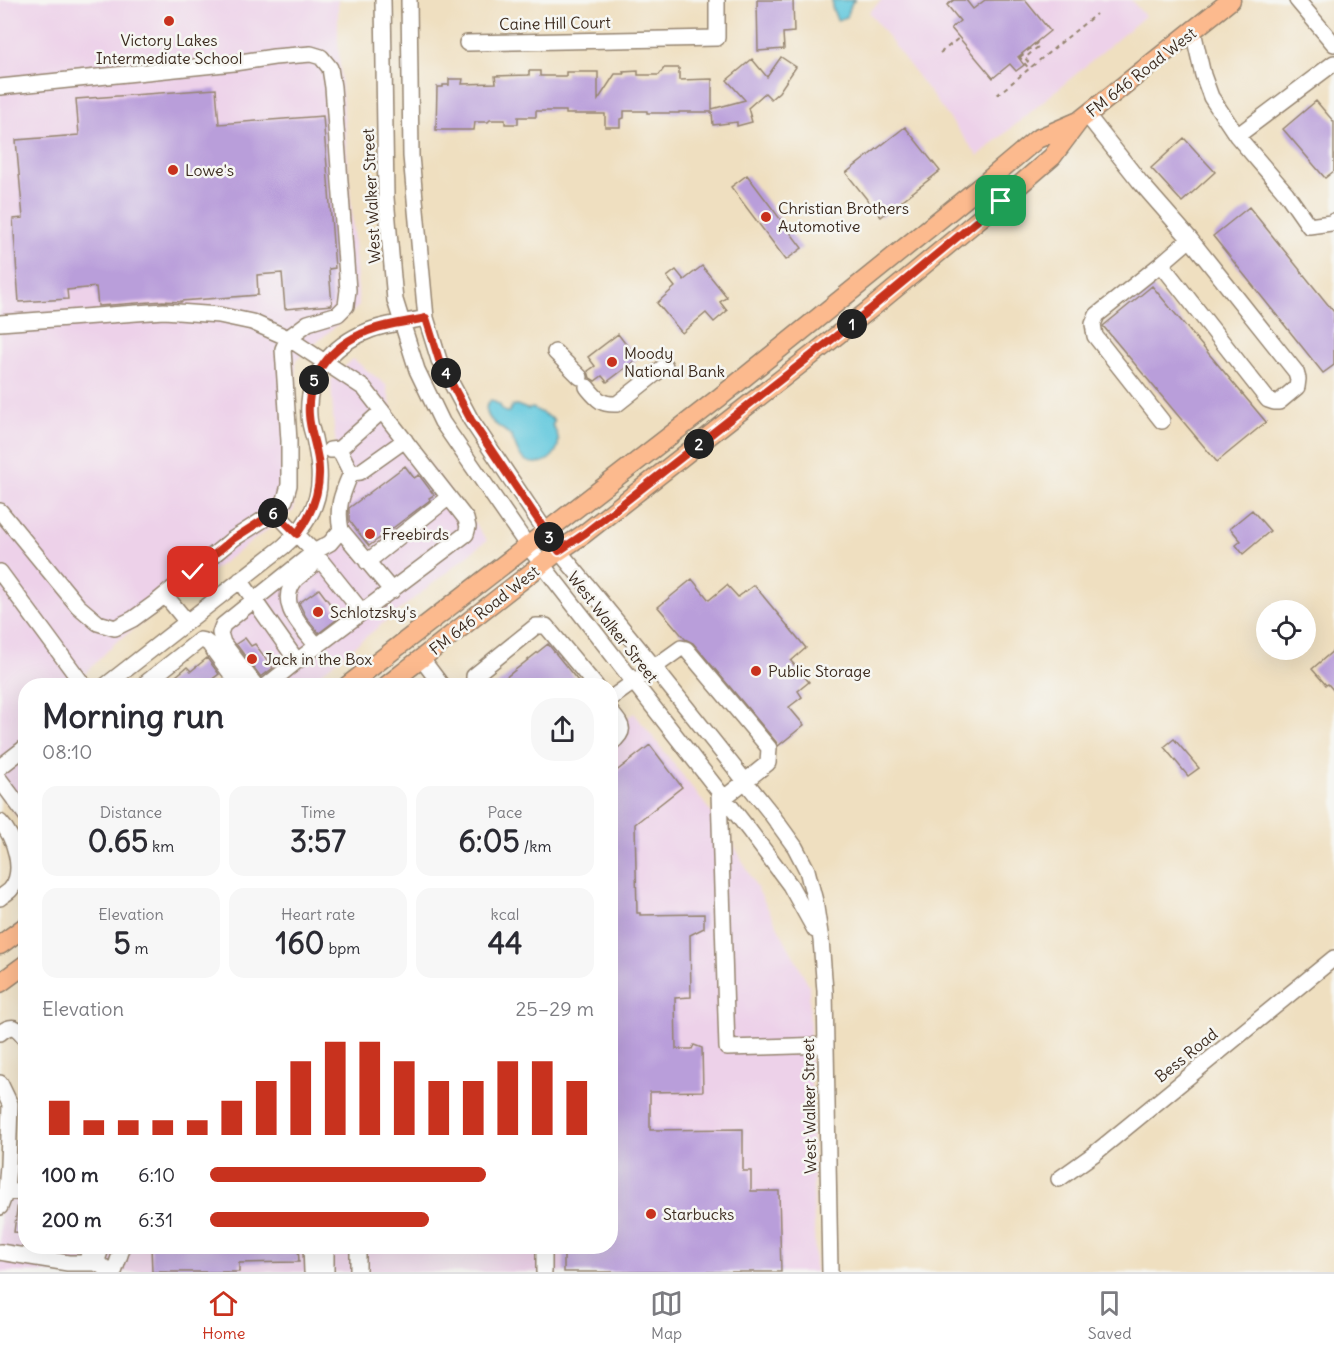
<!DOCTYPE html>
<meta charset="utf-8">
<style>
:root{--surface:#fff;--page:#f7f7f7;--text:#2b2b33;--muted:#7c7c81;--line:#e1e1e2;--accent:#c8321e}
body{margin:0;font-family:Delius,sans-serif;background:var(--page);color:var(--text);height:100vh;display:flex;flex-direction:column;font-size:22px;white-space:nowrap}
*{box-sizing:border-box;margin:0}
p{font-size:20px;color:var(--muted)}
.icon{flex:none;width:33px;height:33px;fill:none;stroke:currentColor;stroke-width:2;stroke-linecap:round;stroke-linejoin:round}
.map{position:relative;flex:1;overflow:hidden}
.sheet{position:absolute;left:18px;top:678px;width:600px;height:576px;display:flex;flex-direction:column;background:var(--surface);border-radius:24px;box-shadow:0 6px 24px #0002}
.sheet>*{flex:none}
.controls{position:absolute;left:1256px;top:600px;display:grid;gap:12px}
.controls a{display:grid;place-items:center;width:60px;height:60px;border-radius:50%;background:var(--surface);box-shadow:0 6px 24px #0002;font-size:30px}
.pin{position:absolute;display:grid;place-items:center;width:51px;height:51px;color:#fff;margin:-26px;border-radius:12px;box-shadow:0 3px 9px #0006}
.km{position:absolute;width:30px;height:30px;margin:-15px;border-radius:50%;background:#222;color:#fff;font-size:16px;line-height:30px;text-align:center}
.round{display:grid;place-items:center;flex:none;width:63px;height:63px;border-radius:24px;background:var(--page)}
.head{display:flex;align-items:center;justify-content:space-between;height:102px;padding:0 24px}
h1{font-size:33px;font-weight:700;line-height:45px}
.figures{display:grid;grid-template-columns:repeat(3,1fr);gap:9px;height:102px;padding:6px 24px}
.figures div{display:grid;align-content:center;border-radius:15px;background:var(--page);text-align:center}
.figures b{font-size:30px;font-weight:700}
.figures small{font-size:16px;font-weight:400}
.figures p{font-size:16px}
.chart{height:168px;padding:12px 24px}
.chart p{display:flex;justify-content:space-between}
.chart svg{width:100%;height:108px;margin-top:6px;stroke:var(--accent);stroke-width:6}
ul{padding:0 24px;list-style:none;font-size:20px}
li{display:grid;grid-template-columns:96px 72px 1fr;align-items:center;height:45px}
li i{height:15px;border-radius:8px;background:var(--accent)}
.menu{display:flex;justify-content:space-around;align-items:center;height:84px;border-top:2px solid var(--line);background:var(--surface);font-size:16px;color:var(--muted)}
.menu a{display:grid;justify-items:center;gap:3px}
.menu .selected{color:var(--accent)}
.map>svg:first-child{display:block}
.built{fill:#edd1e9}
.water{fill:#61c8dd;stroke:#4e797e;stroke-width:1.5}
.building{fill:#b99eda}
.lines{fill:none;stroke-linecap:round;stroke-linejoin:round}
.minor-casing{stroke:#95846f;stroke-width:18}
.major-casing{stroke:#95846f;stroke-width:21}
.path{stroke:#95846f;stroke-width:2;stroke-dasharray:4.5 4.5;stroke-linecap:butt}
.minor{stroke:#fff;stroke-width:15}
.major{stroke:#fcba8e;stroke-width:18}
.route-casing{stroke:#fff;stroke-width:12}
.route{stroke:#c8321e;stroke-width:8}
.poi-dot{fill:#c8321e;stroke:#f6f6f2;stroke-width:2}
.labels{text-anchor:middle;stroke-width:5;stroke-linejoin:round;paint-order:stroke}
.street-label{font-size:16px;fill:#3b2a1e;stroke:#f6f6f2}
.poi-label{font-size:16px;fill:#3b2a1e;stroke:#f6f6f2;text-anchor:start}
</style>
<div class="map">
<svg width="1334" height="1272" viewBox="0 0 1334 1272">
<rect width="100%" height="100%" fill="#f6f6f2"/>
<filter id="ink" filterUnits="userSpaceOnUse"><feTurbulence type="fractalNoise" baseFrequency=".0167" numOctaves="2"/><feDisplacementMap in="SourceGraphic" scale="12" xChannelSelector="R" yChannelSelector="G"/><feConvolveMatrix kernelMatrix="1 2 1 2 8 2 1 2 1" color-interpolation-filters="sRGB"/></filter>
<filter id="wash" filterUnits="userSpaceOnUse"><feTurbulence type="fractalNoise" baseFrequency=".008" numOctaves="4" result="noise"/><feDisplacementMap in="SourceGraphic" scale="24" xChannelSelector="R" yChannelSelector="G"/><feGaussianBlur stdDeviation="1.35" result="paint"/><feColorMatrix in="noise" values="0 0 0 0 0 0 0 0 0 0 0 0 0 0 0 0 0 1.4 0 .05"/><feComposite in="paint" operator="in"/></filter>
<g filter="url(#wash)">
<rect width="100%" height="100%" fill="#efdfc0"/>
<!-- built -->
<path class="built" d="M 0,0 L 338,0 L 338,42 L 359,306 L 296,360 L 294,510 L 115,643 L 74,685 L 26,686 L 25,826 L 0,795 Z
M 882,0 L 1131,0 L 1145,16 L 978,156 L 869,12 Z
M 353,359 L 386,385 L 394,417 L 487,540 L 306,685 L 255,685 L 211,627 L 334,533 L 341,482 L 334,430 L 331,380 Z
M 634,713 L 728,834 L 809,985 L 815,1272 L 0,1272 L 0,1171 L 25,1173 L 26,1246 L 610,1246 L 610,729 Z"/>
<!-- water -->
<path class="water" d="M 832,0 L 856,0 L 852,2 L 847,17 L 837,20 L 832,7 Z
M 491,400 L 500,405 L 502,410 L 506,412 L 509,412 L 512,406 L 517,405 L 527,409 L 533,408 L 553,419 L 555,421 L 552,425 C 558,434 561,441 556,451 C 548,466 526,468 518,452 C 515,446 514,440 510,435 C 503,428 489,423 487,412 C 485,407 487,404 491,400 Z"/>
<g id="blocks">
<!-- building -->
<path class="building" d="M 757,0 L 793,0 L 794,32 L 783,33 L 784,49 L 758,51 Z
M 954,0 L 966,0 L 973,9 L 985,0 L 1025,0 L 1050,31 L 1018,57 L 1024,65 L 1016,71 L 1010,64 L 993,78 L 951,28 L 960,21 L 947,5 Z
M 781,57 L 796,67 L 779,92 L 771,99 L 765,93 L 748,108 L 752,122 L 737,126 L 737,122 L 713,125 L 712,112 L 679,112 L 679,113 L 647,113 L 647,111 L 624,111 L 624,118 L 620,119 L 620,127 L 605,127 L 605,114 L 566,114 L 566,111 L 536,111 L 536,117 L 518,117 L 518,124 L 505,124 L 505,120 L 490,120 L 488,122 L 475,122 L 474,130 L 436,130 L 437,87 L 443,87 L 443,85 L 449,85 L 449,79 L 463,79 L 462,84 L 496,83 L 495,76 L 529,75 L 529,71 L 540,71 L 540,76 L 566,76 L 566,72 L 598,72 L 598,100 L 615,74 L 624,74 L 623,72 L 638,71 L 638,75 L 659,75 L 664,68 L 679,68 L 679,80 L 712,79 L 712,109 L 745,100 L 727,80 L 752,59 L 767,77 Z
M 216,89 L 219,124 L 323,116 L 335,268 L 329,269 L 332,305 L 285,309 L 282,273 L 257,275 L 258,295 L 181,301 L 181,302 L 163,301 L 98,306 L 96,287 L 67,290 L 68,299 L 19,302 L 13,219 L 23,218 L 16,140 L 79,135 L 76,99 Z
M 1316,101 L 1334,122 L 1334,171 L 1325,178 L 1283,129 Z
M 905,127 L 940,171 L 881,217 L 846,173 Z
M 1184,138 L 1215,172 L 1182,202 L 1151,168 Z
M 747,175 L 802,248 L 786,260 L 731,187 Z
M 1249,207 L 1334,312 L 1334,365 L 1323,373 L 1213,236 Z
M 702,266 L 727,297 L 720,302 L 727,311 L 714,322 L 706,313 L 682,333 L 657,303 L 675,287 L 667,277 L 676,270 L 684,280 Z
M 1152,286 L 1266,422 L 1217,462 L 1103,326 Z
M 618,334 L 637,359 L 607,382 L 602,376 L 595,381 L 590,378 L 588,371 L 595,366 L 588,357 Z
M 405,466 L 414,478 L 419,475 L 434,495 L 429,498 L 430,500 L 369,546 L 349,520 L 349,508 Z
M 1252,510 L 1270,531 L 1243,554 L 1236,545 L 1241,541 L 1230,528 Z
M 692,579 L 709,600 L 727,585 L 738,597 L 754,585 L 806,648 L 791,661 L 809,682 L 798,691 L 802,697 L 789,707 L 804,725 L 778,746 L 776,742 L 693,643 L 685,639 L 658,607 Z
M 319,589 L 340,617 L 319,633 L 306,617 L 299,603 Z
M 245,638 L 251,646 L 255,644 L 273,668 L 261,677 L 236,644 Z
M 548,644 L 582,686 L 495,686 Z
M 1334,650 L 1334,691 L 1328,684 L 1326,685 L 1312,669 Z
M 207,658 L 219,674 L 203,686 L 164,686 L 187,667 L 191,671 Z
M 1174,739 L 1199,768 L 1188,776 L 1164,747 Z
M 650,745 L 682,787 L 635,824 L 637,913 L 640,913 L 640,915 L 704,914 L 704,928 L 690,935 L 691,997 L 675,998 L 676,1049 L 692,1049 L 694,1045 L 702,1048 L 703,1091 L 650,1092 L 650,1130 L 743,1129 L 743,1171 L 751,1171 L 751,1191 L 779,1191 L 781,1272 L 564,1272 L 564,1246 L 610,1246 L 610,776 Z
M 18,1202 L 26,1203 L 26,1233 L 14,1232 Z
M 151,1246 L 298,1246 L 299,1262 L 239,1263 L 239,1272 L 152,1272 Z"/>
</g>
</g>
<g filter="url(#ink)">
<use href="#blocks" fill-opacity="0" stroke="#95846f" stroke-width="1.5"/>
<g class="lines">
<defs>
<path id="minor" d="M 383,0 L 386,198 L 395,300 L 417,370 L 442,422 L 527,545 L 749,830 L 790,885 L 815,930
M 409,0 L 411,156 L 426,318 L 439,360 L 471,420 L 559,551 L 654,667 L 769,811 L 795,847 L 807,870 L 815,901 L 821,940 L 825,991 L 830,1272
M 1297,0 L 1334,44
M 1193,31 L 1203,75 L 1211,97 L 1237,136 L 1286,193 L 1309,226 L 1331,223 L 1334,221
M 467,43 L 717,38 L 717,0
M 0,87 L 234,63 L 274,57 L 311,54 L 321,57 L 330,68 L 333,87 L 348,290 L 346,306 L 338,314 L 308,323 L 288,338 L 283,349 L 289,441 L 289,485 L 285,500 L 275,512 L 233,539 L 155,603 L 133,619 L 115,628 L 98,623 L 78,606 L 0,511
M 1087,115 L 1140,182 L 1190,239 L 1296,372 L 1298,379 L 1297,387 L 1279,402 L 1274,402 L 1268,400 L 1161,264 L 1190,239
M 1237,136 L 1334,63
M 1161,264 L 1097,315 L 1093,324 L 1095,336 L 1162,421
M 0,323 L 164,311 L 219,315 L 252,322 L 288,338 L 364,388 L 466,519 L 468,527 L 466,534 L 297,661 L 240,580
M 555,352 L 580,377
M 587,387 C 597,399 601,405 617,404 L 665,366
M 339,449 L 351,473 L 360,472 L 405,440
M 330,450 L 339,449 L 382,411
M 275,512 L 314,552 L 330,543 L 341,530 L 392,591
M 341,530 C 336,507 342,494 351,473
M 367,562 L 449,497
M 311,567 C 306,571 301,575 296,579 C 275,603 302,627 317,646
M 0,572 L 84,686
M 165,595 L 187,622
M 421,658 L 442,686
M 105,686 L 284,546 C 299,533 312,517 317,497 C 322,478 318,457 314,438 C 312,431 309,423 309,415 C 306,376 332,345 368,331 C 385,324 408,322 426,318
M 142,686 L 200,640 L 205,641 L 209,644 L 240,686
M 256,686 L 223,643 L 220,633 L 223,625 L 314,552 L 362,612
M 266,686 L 297,661
M 474,686 L 474,676 L 536,626 L 546,626 L 596,686
M 610,699 L 681,648 L 686,649 L 769,748 L 768,763 L 724,798
M 610,711 C 622,726 628,730 610,744
M 0,767 L 26,747
M 0,780 L 26,815
M 719,792 L 727,1048 L 826,1045
M 0,822 C 14,836 26,871 11,889 C 9,892 3,895 0,898
M 0,1033 C 13,1023 16,1027 26,1039
M 0,1083 L 10,1104 L 8,1165 L 6,1191
M 1059,1179 L 1094,1154 L 1334,958
M 0,1207 L 6,1191 L 26,1193
M 87,1246 L 89,1252 L 87,1263
M 311,1246 L 312,1272
M 326,1246 L 326,1272
M 358,1246 L 358,1272
M 544,1246 L 544,1272
M 0,1252 L 68,1263 L 96,1263 L 113,1272
M 96,1263 L 102,1246
M 114,1272 L 123,1246"/>
<path id="major" d="M 347,686 L 720,397 L 986,182 L 1037,139 L 1079,121 L 1231,0
M 386,686 L 559,551 L 584,534 L 868,311 L 1001,201 L 1052,157 L 1079,121
M 0,945 L 26,926
M 0,983 L 26,964"/>
</defs>
<!-- minor casing -->
<use href="#minor" class="minor-casing"/>
<!-- major casing -->
<use href="#major" class="major-casing"/>
<!-- path -->
<path class="path" d="M 940,53 L 959,38
M 1019,56 L 1029,69
M 1020,57 L 1037,43 L 1039,46 L 1025,58 L 1032,67
M 997,95 L 1096,14"/>
<!-- minor -->
<use href="#minor" class="minor"/>
<!-- major -->
<use href="#major" class="major"/>
</g>
</g>
<g class="lines" filter="url(#ink)">
<defs>
<path id="route" d="M 193,572 L 233,539 L 275,512 L 297,534 C 311,515 320,494 319,470 C 319,451 310,434 309,415 C 306,376 332,345 368,331 C 385,324 408,322 426,318 L 439,360 L 471,420 L 559,551 L 584,534 L 868,311 L 1001,201"/>
</defs>
<!-- route casing -->
<use href="#route" class="route-casing"/>
<!-- route -->
<use href="#route" class="route"/>
</g>
<!-- markers -->
<g class="poi-dot">
<circle cx="169" cy="21" r="6"/>
<circle cx="173" cy="170" r="6"/>
<circle cx="766" cy="217" r="6"/>
<circle cx="612" cy="362" r="6"/>
<circle cx="370" cy="534" r="6"/>
<circle cx="318" cy="612" r="6"/>
<circle cx="252" cy="659" r="6"/>
<circle cx="756" cy="671" r="6"/>
<circle cx="651" cy="1214" r="6"/>
</g>
<g class="labels">
<!-- street labels -->
<g class="street-label">
<text transform="translate(555 23) rotate(-1)" y="6">Caine Hill Court</text>
<text transform="translate(1141 72) rotate(-38)" y="6">FM 646 Road West</text>
<text transform="translate(371 196) rotate(-93)" y="6">West Walker Street</text>
<text transform="translate(484 610) rotate(-38)" y="6">FM 646 Road West</text>
<text transform="translate(613 627) rotate(52)" y="6">West Walker Street</text>
<text transform="translate(1186 1055) rotate(-39)" y="6">Bess Road</text>
<text transform="translate(809 1106) rotate(-91)" y="6">West Walker Street</text>
</g>
<!-- poi labels -->
<g class="poi-label">
<text x="169" y="46" text-anchor="middle">Victory Lakes<tspan x="169" dy="18">Intermediate School</tspan></text>
<text x="185" y="176">Lowe's</text>
<text x="778" y="214">Christian Brothers<tspan x="778" dy="18">Automotive</tspan></text>
<text x="624" y="359">Moody<tspan x="624" dy="18">National Bank</tspan></text>
<text x="382" y="540">Freebirds</text>
<text x="330" y="618">Schlotzsky's</text>
<text x="264" y="665">Jack in the Box</text>
<text x="768" y="677">Public Storage</text>
<text x="663" y="1220">Starbucks</text>
</g>
</g>
</svg>
<div class="controls">
<a><svg class="icon" aria-label="locate" viewBox="0 0 24 24"><circle cx="12" cy="12" r="6"/><path d="M12 2v4M12 18v4M2 12h4M18 12h4"/></svg></a>
</div>
<div class="pin" style="left:1001px;top:201px;background:#1e9e55"><svg class="icon" aria-label="arrive" viewBox="0 0 24 24"><path d="M6 21V4h12l-3 4 3 4H6"/></svg></div>
<div class="pin" style="left:193px;top:572px;background:#d93025"><svg class="icon" aria-label="check" viewBox="0 0 24 24"><path d="M5 12l5 5 9-10"/></svg></div>
<b class="km" style="left:852px;top:324px">1</b>
<b class="km" style="left:699px;top:444px">2</b>
<b class="km" style="left:549px;top:537px">3</b>
<b class="km" style="left:446px;top:373px">4</b>
<b class="km" style="left:314px;top:380px">5</b>
<b class="km" style="left:273px;top:513px">6</b>
<section class="sheet">
<div class="head"><div><h1>Morning run</h1><p>08:10</p></div><a class="round"><svg class="icon" aria-label="share" viewBox="0 0 24 24"><path d="M12 15V3M7 8l5-5 5 5M5 13v7h14v-7"/></svg></a></div>
<div class="figures">
<div><p>Distance</p><b>0.65<small> km</small></b></div>
<div><p>Time</p><b>3:57</b></div>
<div><p>Pace</p><b>6:05<small> /km</small></b></div>
</div>
<div class="figures">
<div><p>Elevation</p><b>5<small> m</small></b></div>
<div><p>Heart rate</p><b>160<small> bpm</small></b></div>
<div><p>kcal</p><b>44</b></div>
</div>
<div class="chart"><p><span>Elevation</span>25–29 m</p>
<svg viewBox="0 0 160 44" preserveAspectRatio="none"><path d="M5 44V30M15 44V38M25 44V38M35 44V38M45 44V38M55 44V30M65 44V22M75 44V14M85 44V6M95 44V6M105 44V14M115 44V22M125 44V22M135 44V14M145 44V14M155 44V22"/></svg>
</div>
<ul>
<li><b>100 m</b>6:10<i style="width:72%"></i></li>
<li><b>200 m</b>6:31<i style="width:57%"></i></li>
</ul>
</section>
</div>
<nav class="menu">
<a class="selected"><svg class="icon" aria-label="home" viewBox="0 0 24 24"><path d="M3 11l9-7 9 7M6 9v11h12V9"/></svg>Home</a>
<a><svg class="icon" aria-label="map" viewBox="0 0 24 24"><path d="M3 6l6-2 6 2 6-2v14l-6 2-6-2-6 2zM9 4v14M15 6v14"/></svg>Map</a>
<a><svg class="icon" aria-label="saved" viewBox="0 0 24 24"><path d="M7 4h10v16l-5-4-5 4z"/></svg>Saved</a>
</nav>
